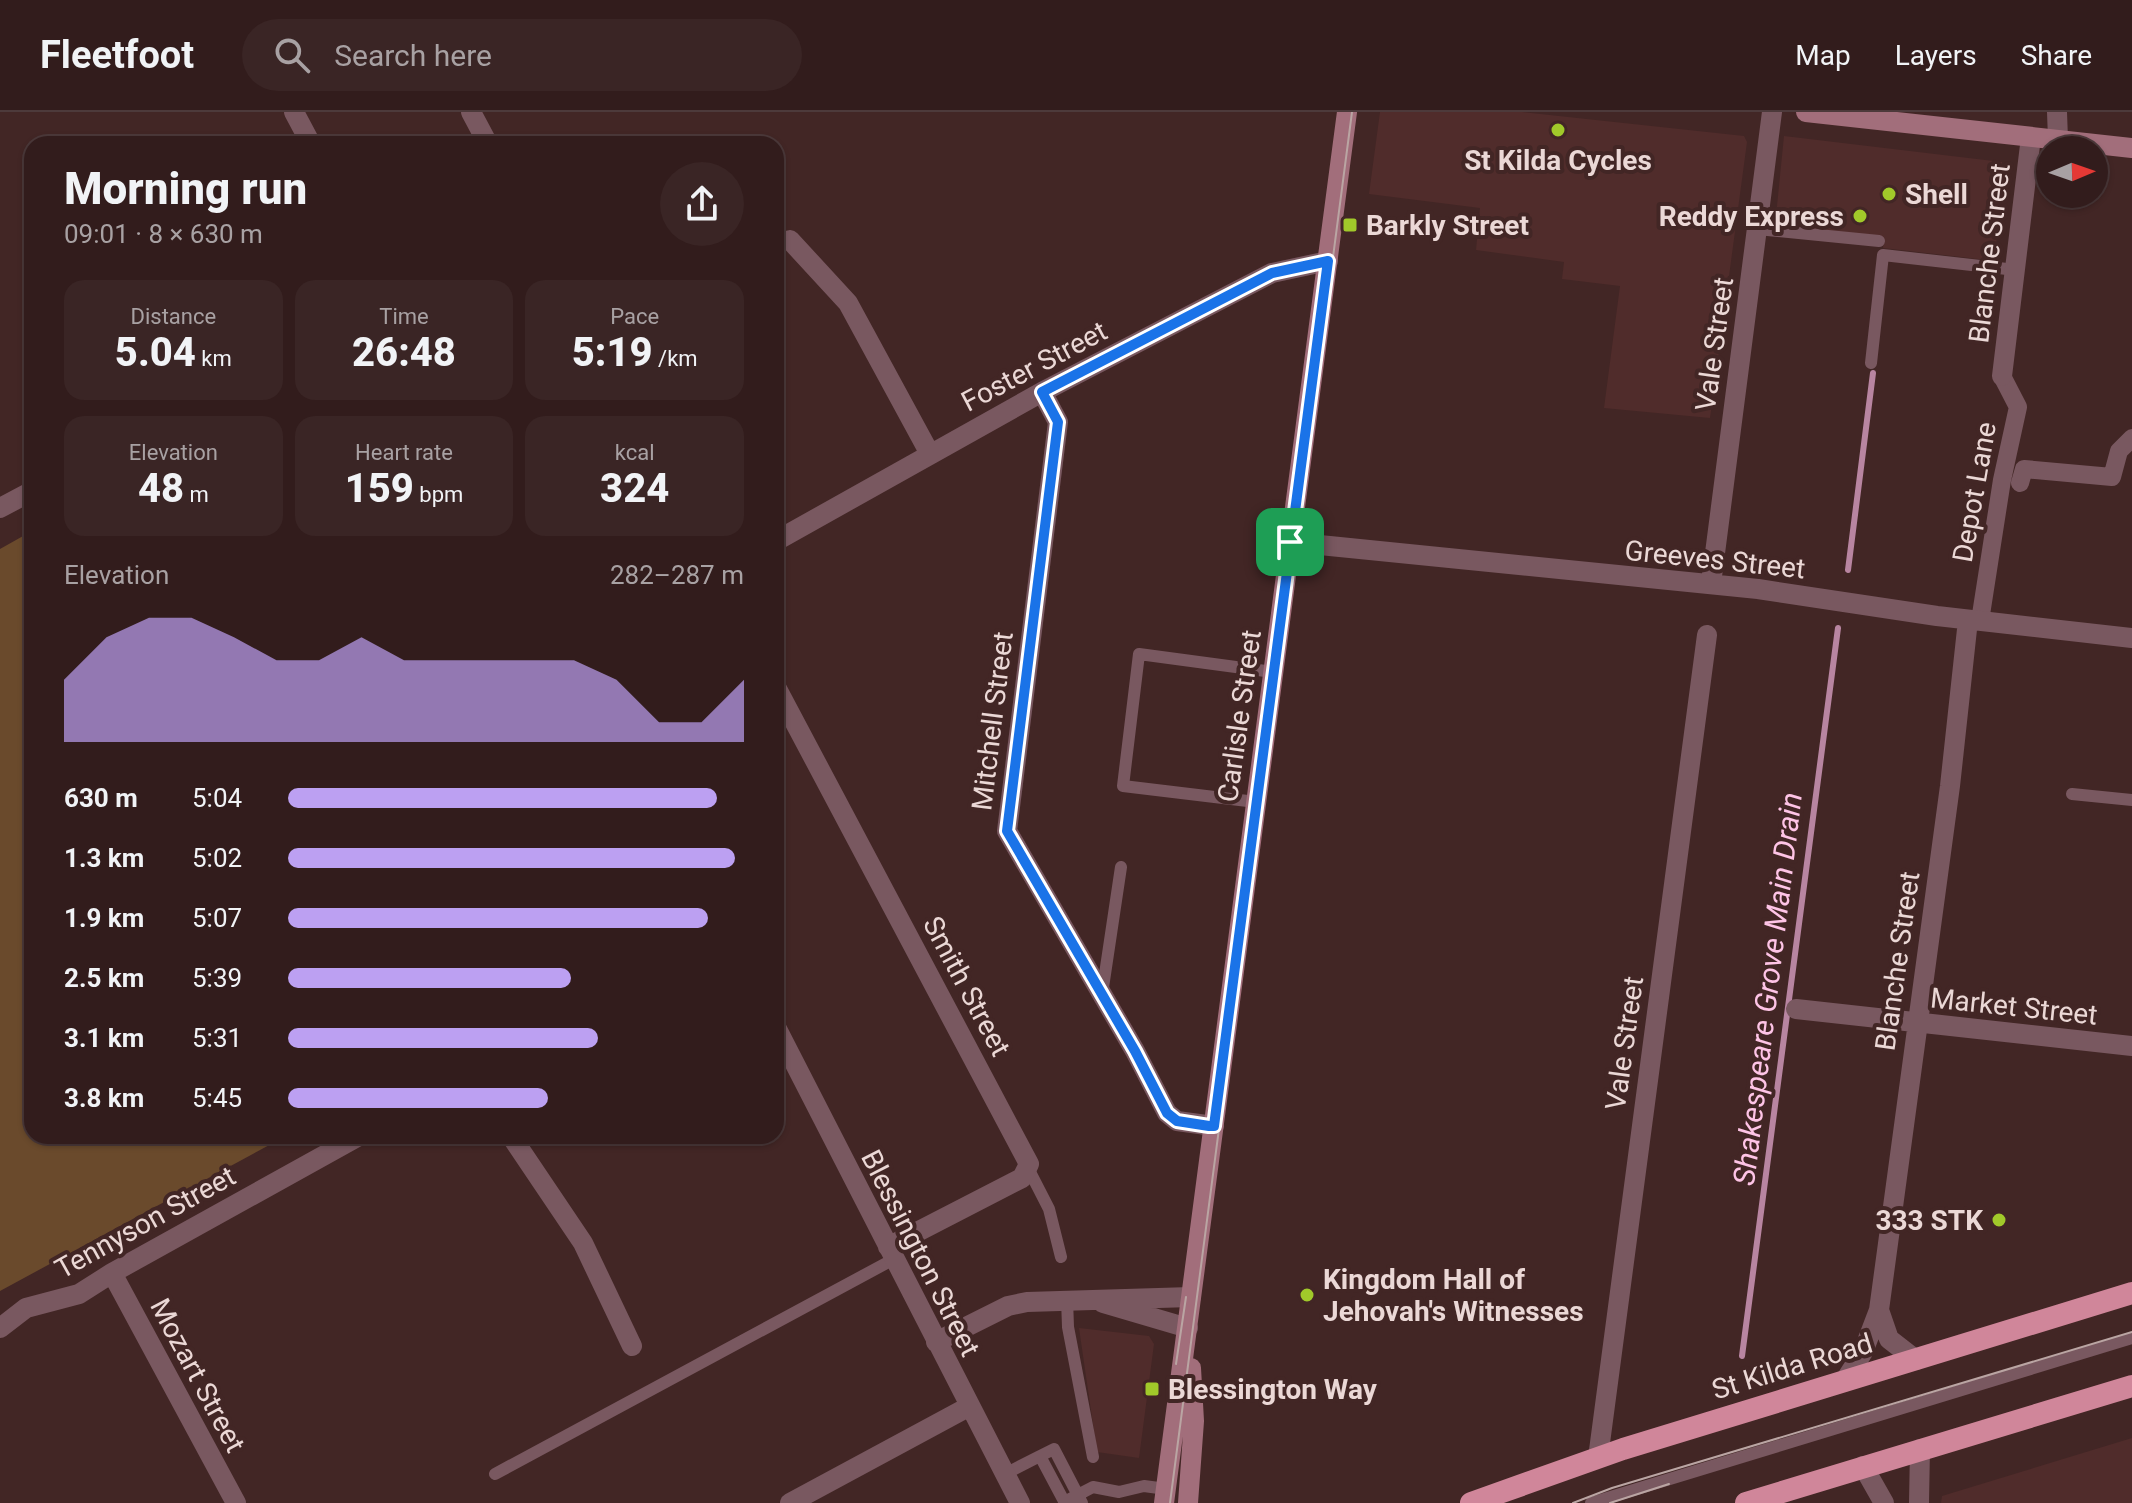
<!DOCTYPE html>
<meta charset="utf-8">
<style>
:root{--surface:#321c1c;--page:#3a2525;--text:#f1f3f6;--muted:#a8a1a3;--line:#4d3a3b;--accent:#bca0f2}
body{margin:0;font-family:Roboto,sans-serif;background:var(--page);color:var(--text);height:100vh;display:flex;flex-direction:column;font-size:30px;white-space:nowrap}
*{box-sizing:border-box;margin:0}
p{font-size:26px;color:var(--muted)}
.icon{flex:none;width:44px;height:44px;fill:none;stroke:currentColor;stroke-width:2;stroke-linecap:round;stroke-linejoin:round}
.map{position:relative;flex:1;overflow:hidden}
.drawer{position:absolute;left:24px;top:24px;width:760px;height:1008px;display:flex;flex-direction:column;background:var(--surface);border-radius:24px;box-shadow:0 2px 6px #0004,0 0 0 2px var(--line)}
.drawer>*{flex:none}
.needle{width:52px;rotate:88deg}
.fabs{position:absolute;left:2036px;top:24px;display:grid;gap:16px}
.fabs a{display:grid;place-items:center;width:72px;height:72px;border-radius:50%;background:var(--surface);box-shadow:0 2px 6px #0004,0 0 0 2px var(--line);font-size:40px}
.pin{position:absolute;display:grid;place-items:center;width:68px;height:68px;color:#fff;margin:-34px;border-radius:16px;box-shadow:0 4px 12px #0006}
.round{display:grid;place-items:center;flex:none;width:84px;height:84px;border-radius:42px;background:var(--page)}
.summary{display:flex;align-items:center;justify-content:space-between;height:136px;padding:0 40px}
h1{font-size:44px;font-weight:800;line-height:60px}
.figures{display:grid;grid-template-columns:repeat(3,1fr);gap:12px;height:136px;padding:8px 40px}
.figures div{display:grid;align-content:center;border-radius:20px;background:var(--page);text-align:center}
.figures b{font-size:40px;font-weight:800}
.figures small{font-size:22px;font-weight:400}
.figures p{font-size:22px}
.chart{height:224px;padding:16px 40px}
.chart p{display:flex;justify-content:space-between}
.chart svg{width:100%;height:144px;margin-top:8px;fill:var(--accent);opacity:.7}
ul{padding:0 40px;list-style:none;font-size:26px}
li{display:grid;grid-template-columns:128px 96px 1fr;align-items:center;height:60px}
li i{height:20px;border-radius:10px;background:var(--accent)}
header{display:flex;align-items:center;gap:48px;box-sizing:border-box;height:112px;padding:0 40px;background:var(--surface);border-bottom:2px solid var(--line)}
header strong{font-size:38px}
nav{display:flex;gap:44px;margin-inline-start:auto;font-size:28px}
.search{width:560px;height:72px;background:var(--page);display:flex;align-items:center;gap:20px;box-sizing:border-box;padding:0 28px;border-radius:44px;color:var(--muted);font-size:30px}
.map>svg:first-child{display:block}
.built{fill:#502c2b}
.green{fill:#6a4a2c}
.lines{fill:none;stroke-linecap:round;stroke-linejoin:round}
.stream{stroke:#b885a1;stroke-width:6}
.service{stroke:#795860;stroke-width:12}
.pedestrian{stroke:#795860;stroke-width:18}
.minor{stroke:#795860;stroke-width:20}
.secondary{stroke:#a26e7b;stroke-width:20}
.trunk{stroke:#d0869a;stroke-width:22}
.tram{stroke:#baa5a3;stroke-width:2}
.route-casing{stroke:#fff;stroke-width:16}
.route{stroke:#1a73e8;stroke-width:10}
.poi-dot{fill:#a1c92a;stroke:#422625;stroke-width:3}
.labels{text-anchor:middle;stroke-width:8;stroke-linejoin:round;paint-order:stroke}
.poi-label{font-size:28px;font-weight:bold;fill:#ebd8d6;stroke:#422625;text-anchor:start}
.street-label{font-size:28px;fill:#ebd8d6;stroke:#422625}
.water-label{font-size:30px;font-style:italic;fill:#fec4e6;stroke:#422625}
</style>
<header>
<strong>Fleetfoot</strong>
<div class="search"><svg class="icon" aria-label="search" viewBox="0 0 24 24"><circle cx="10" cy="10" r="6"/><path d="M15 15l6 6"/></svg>Search here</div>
<nav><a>Map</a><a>Layers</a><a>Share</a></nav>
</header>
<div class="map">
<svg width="2132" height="1391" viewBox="0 0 2132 1391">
<rect width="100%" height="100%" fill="#422625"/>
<!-- built -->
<path class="built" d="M 1380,0 L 1522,0 L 1744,24 L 1747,30 L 1710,306 L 1604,296 L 1620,174 L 1562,167 L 1564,150 L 1476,138 L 1480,96 L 1369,82 Z
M 1784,24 L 2002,50 L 1995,149 L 1883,136 L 1884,126 L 1775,114 Z
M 1079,1216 L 1149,1224 L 1154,1232 L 1139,1346 L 1097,1340 Z
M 2132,1326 L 2132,1391 L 1941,1391 L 1942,1384 Z"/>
<!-- green -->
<path class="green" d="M 32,419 L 32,1024 L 286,1024 L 0,1179 L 0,437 Z"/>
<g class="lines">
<!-- stream -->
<path class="stream" d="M 1848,458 L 1873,261
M 1742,1244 L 1838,516"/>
<!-- service -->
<path class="service" d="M 1757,117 L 1879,129
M 1871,251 L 1883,143 L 2016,158
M 2072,682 L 2132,688
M 1256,690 L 1123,674 L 1139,542 L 1273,560
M 1102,882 L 1121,755
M 1028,1056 L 1049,1097 L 1061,1145
M 1067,1187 L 1068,1215 L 1093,1345
M 1040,1344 L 1054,1337 L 1082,1391
M 495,1362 L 894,1147
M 1005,1362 L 1040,1344 L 1065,1391
M 1064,1390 L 1093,1375 L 1119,1380 L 1144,1374 L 1166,1377
M 1591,1391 L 2132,1226"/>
<!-- pedestrian -->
<path class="pedestrian" d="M 2020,371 L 2024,357 L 2112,365 L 2119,339 L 2132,326
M 1980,509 L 2002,368 L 2018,295 L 2002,264"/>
<!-- minor -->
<path class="minor" d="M 294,0 L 311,32
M 471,0 L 488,32
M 2057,0 L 2058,27
M 790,128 L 848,191 L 930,342
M 2002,264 L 2031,25
M 1042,280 L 1058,310 L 1007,719 L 1135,939 L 1167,1001 L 1177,1009 L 1214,1014
M 0,396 L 32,379
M 776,429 L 1042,280 L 1272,161 L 1328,149
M 1290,430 L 1758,477 L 1937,504 L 2132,526
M 1711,472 L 1772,0
M 776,575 L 1029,1052 L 1022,1066 L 888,1135
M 1796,897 L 2132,934
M 776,915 L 1020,1391
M 511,1024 L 583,1131 L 632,1234
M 112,1161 L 236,1391
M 1103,1191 L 1188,1216
M 1879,1198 L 1889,1227 L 1916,1248
M 0,1216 L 26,1196 L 79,1182 L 112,1161 L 359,1024
M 936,1230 L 1008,1194 L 1027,1190 L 1191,1185
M 1844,1270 L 1863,1240 L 1879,1198 L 1950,674 L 1968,508
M 1598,1346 L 1707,523
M 1863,1354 L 1884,1391
M 790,1391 L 970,1294
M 1919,1391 L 1920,1337"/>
<!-- secondary -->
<path class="secondary" d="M 1806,0 L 2132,36
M 1164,1391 L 1347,0
M 1188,1391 L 1194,1309 L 1191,1256"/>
<!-- trunk -->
<path class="trunk" d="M 1471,1391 L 1623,1337 L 2132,1181
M 1746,1391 L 2132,1274"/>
<!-- tram -->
<path class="tram" d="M 1176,1252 L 1186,1185
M 1170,1391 L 1352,0
M 1573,1391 L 1612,1376 L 2132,1220
M 1610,1391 L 1669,1372"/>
</g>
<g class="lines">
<defs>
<path id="route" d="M 1328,149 L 1214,1014 L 1209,1014 L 1177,1009 L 1167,1001 L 1135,939 L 1007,719 L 1058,310 L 1042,280 L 1272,161 Z"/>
</defs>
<!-- route casing -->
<use href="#route" class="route-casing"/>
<!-- route -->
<use href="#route" class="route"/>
</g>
<!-- markers -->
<g class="poi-dot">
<circle cx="1558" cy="18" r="8"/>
<circle cx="1889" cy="82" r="8"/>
<circle cx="1860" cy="104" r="8"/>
<rect x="1342" y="105" width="16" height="16" rx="4"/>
<circle cx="1999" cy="1108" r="8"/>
<circle cx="1307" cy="1183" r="8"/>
<rect x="1144" y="1269" width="16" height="16" rx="4"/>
</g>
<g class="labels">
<!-- poi labels -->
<g class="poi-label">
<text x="1558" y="58" text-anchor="middle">St Kilda Cycles</text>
<text x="1905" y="92">Shell</text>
<text x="1844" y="114" text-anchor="end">Reddy Express</text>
<text x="1366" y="123">Barkly Street</text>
<text x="1983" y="1118" text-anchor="end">333 STK</text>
<text x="1323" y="1177">Kingdom Hall of<tspan x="1323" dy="32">Jehovah's Witnesses</tspan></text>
<text x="1168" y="1287">Blessington Way</text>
</g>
<!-- street labels -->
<g class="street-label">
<text transform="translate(1989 141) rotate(-83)" y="10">Blanche Street</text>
<text transform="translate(1714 232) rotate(-82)" y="10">Vale Street</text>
<text transform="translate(1034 254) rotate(-28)" y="10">Foster Street</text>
<text transform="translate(1974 380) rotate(-80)" y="10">Depot Lane</text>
<text transform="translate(1715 447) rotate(6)" y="10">Greeves Street</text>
<text transform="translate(1239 604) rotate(-82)" y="10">Carlisle Street</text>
<text transform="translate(992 609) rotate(-83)" y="10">Mitchell Street</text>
<text transform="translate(1897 849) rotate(-82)" y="10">Blanche Street</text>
<text transform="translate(967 874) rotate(62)" y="10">Smith Street</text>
<text transform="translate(2014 894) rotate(6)" y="10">Market Street</text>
<text transform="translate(1624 931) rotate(-82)" y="10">Vale Street</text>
<text transform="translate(145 1110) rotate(-29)" y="10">Tennyson Street</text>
<text transform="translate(921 1141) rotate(63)" y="10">Blessington Street</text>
<text transform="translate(1792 1254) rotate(-17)" y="10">St Kilda Road</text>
<text transform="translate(198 1263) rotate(62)" y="10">Mozart Street</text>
</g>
<!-- water labels -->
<g class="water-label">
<text transform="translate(1768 877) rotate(-83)" y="10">Shakespeare Grove Main Drain</text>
</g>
</g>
</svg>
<div class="fabs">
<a><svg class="needle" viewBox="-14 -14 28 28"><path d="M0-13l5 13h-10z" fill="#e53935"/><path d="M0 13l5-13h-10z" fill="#a8a1a3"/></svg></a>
</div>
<div class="pin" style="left:1290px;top:430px;background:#1e9e55"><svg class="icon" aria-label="arrive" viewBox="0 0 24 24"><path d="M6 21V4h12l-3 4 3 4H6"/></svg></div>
<section class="drawer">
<div class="summary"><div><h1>Morning run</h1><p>09:01 · 8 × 630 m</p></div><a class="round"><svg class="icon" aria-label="share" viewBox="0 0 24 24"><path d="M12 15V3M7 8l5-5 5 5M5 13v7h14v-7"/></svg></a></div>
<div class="figures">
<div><p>Distance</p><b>5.04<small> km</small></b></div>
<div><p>Time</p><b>26:48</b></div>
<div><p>Pace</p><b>5:19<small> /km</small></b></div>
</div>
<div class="figures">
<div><p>Elevation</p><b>48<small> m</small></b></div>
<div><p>Heart rate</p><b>159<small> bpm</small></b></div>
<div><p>kcal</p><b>324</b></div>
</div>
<div class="chart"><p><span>Elevation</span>282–287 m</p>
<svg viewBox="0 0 160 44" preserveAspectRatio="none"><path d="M0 44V25L10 12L20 6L30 6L40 12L50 19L60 19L70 12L80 19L90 19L100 19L110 19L120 19L130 25L140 38L150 38L160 25V44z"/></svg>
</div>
<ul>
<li><b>630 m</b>5:04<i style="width:94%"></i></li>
<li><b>1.3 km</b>5:02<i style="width:98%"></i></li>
<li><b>1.9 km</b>5:07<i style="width:92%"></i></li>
<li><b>2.5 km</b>5:39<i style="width:62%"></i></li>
<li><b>3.1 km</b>5:31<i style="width:68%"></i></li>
<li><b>3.8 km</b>5:45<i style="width:57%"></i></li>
</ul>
</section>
</div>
